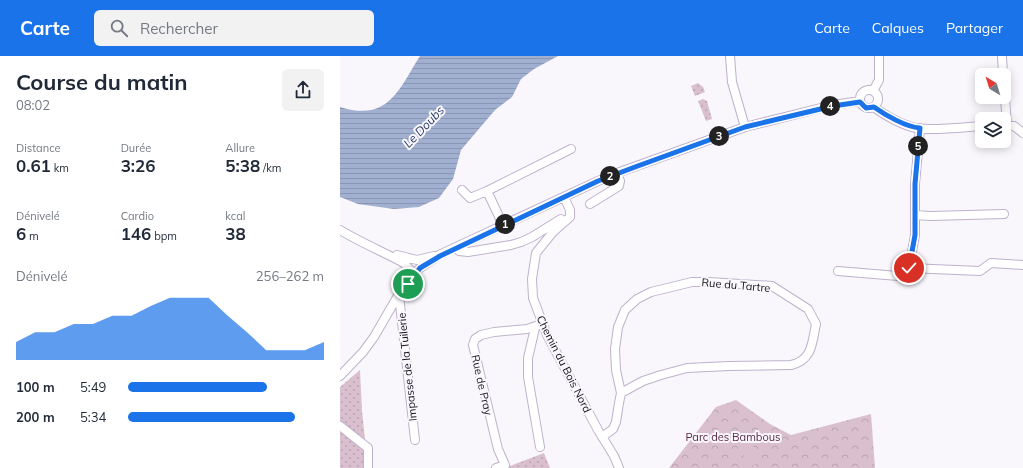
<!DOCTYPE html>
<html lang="fr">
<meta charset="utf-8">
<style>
:root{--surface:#fff;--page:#f2f2f3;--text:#1f2937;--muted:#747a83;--accent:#1a73e8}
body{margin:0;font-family:Mulish,sans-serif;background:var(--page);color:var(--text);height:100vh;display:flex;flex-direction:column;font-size:15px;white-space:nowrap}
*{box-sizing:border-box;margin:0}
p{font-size:13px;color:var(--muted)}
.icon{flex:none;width:22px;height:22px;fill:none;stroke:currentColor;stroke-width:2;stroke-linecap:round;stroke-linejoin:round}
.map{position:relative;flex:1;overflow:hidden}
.panel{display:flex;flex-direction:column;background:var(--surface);width:340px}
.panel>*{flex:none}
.needle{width:26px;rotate:322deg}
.buttons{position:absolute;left:635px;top:12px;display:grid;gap:8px}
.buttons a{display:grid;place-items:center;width:36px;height:36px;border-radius:6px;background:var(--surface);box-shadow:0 2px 10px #0003;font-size:20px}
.pin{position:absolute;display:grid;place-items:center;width:34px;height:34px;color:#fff;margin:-17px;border:2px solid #fff;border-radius:50%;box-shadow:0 1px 4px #0007}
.km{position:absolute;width:20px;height:20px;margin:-10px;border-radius:50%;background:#222;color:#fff;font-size:11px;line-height:20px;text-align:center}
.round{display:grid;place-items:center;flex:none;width:42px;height:42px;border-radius:6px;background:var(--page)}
.overview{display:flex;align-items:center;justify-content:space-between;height:68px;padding:0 16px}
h1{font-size:22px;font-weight:700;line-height:30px}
.stats{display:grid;grid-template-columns:repeat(3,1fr);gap:6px;height:68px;padding:4px 16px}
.stats div{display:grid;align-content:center}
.stats b{font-size:17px;font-weight:700}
.stats small{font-size:11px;font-weight:400}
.stats p{font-size:11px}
.chart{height:112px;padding:8px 16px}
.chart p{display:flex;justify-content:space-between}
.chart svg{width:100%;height:72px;margin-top:4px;fill:var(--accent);opacity:.7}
ul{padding:0 16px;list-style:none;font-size:13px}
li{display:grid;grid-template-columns:64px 48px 1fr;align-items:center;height:30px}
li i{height:10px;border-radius:5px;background:var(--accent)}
header{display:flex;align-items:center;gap:24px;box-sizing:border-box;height:56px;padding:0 20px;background:var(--accent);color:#fff}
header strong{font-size:19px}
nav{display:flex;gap:22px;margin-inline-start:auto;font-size:14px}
.search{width:280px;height:36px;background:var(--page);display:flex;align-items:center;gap:10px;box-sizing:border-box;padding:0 14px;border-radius:6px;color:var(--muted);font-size:15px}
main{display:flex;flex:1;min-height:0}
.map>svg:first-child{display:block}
.grass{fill:url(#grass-dots)}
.forest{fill:url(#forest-crowns)}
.garden{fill:#dac0ce}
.water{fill:url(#water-rules)}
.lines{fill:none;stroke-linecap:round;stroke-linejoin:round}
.minor-casing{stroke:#beb2cc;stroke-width:10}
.minor{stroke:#fff;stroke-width:8}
.route-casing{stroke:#fff;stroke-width:8}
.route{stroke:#1a73e8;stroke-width:5}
.labels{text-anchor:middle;stroke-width:4;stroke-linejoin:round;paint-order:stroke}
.street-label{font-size:11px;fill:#15111a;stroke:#f9f7fc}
.park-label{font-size:11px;fill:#592a46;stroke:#f9f7fc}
.water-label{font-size:12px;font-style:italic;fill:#293b66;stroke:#f9f7fc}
</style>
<header>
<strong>Carte</strong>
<div class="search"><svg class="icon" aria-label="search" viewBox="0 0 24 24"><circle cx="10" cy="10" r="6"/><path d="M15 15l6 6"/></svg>Rechercher</div>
<nav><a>Carte</a><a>Calques</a><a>Partager</a></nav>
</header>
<main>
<section class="panel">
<div class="overview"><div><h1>Course du matin</h1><p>08:02</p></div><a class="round"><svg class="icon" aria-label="share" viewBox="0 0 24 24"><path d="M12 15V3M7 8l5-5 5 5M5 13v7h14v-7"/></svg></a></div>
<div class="stats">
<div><p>Distance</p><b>0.61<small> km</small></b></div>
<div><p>Durée</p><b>3:26</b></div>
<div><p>Allure</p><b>5:38<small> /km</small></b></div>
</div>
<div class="stats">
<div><p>Dénivelé</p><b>6<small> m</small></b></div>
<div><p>Cardio</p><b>146<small> bpm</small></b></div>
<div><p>kcal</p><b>38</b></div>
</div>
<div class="chart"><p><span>Dénivelé</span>256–262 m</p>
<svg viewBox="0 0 160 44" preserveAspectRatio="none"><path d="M0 44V33L10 27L20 27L30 22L40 22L50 17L60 17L70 11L80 6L90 6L100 6L110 17L120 27L130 38L140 38L150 38L160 33V44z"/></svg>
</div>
<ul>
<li><b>100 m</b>5:49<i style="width:71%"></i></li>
<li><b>200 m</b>5:34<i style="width:85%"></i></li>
</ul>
</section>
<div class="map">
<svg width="683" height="412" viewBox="0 0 683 412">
<defs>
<pattern id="grass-dots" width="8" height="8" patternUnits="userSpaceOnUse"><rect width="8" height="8" fill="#dac0ce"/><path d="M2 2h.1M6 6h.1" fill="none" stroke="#baa4b0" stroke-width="1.8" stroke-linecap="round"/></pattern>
<pattern id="forest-crowns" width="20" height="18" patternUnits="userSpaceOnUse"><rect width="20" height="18" fill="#dac0ce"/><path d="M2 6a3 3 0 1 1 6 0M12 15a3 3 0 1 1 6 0" fill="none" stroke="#baa4b0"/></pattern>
<pattern id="water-rules" width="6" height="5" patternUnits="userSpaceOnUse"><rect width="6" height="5" fill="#a1b0d0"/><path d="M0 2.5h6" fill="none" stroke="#8a96b2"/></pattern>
</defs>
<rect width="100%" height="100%" fill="#f9f7fc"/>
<!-- grass -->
<path class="grass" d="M 358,27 L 363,31 L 365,36 L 355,40 L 351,30 Z
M 363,43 L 367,45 L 372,63 L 366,65 L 358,45 Z
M 20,314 L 22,355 L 28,412 L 0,412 L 0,331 Z
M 204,397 L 210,412 L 165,412 Z"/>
<!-- forest -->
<path class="forest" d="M 396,344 L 430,368 L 451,379 L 531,358 L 535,412 L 329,412 L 376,351 Z"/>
<!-- garden -->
<path class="garden" d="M 410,381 L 419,407 L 408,411 L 398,386 Z"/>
<!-- water -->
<path class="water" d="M 80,0 L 218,0 L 194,13 L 181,23 L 172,41 L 155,54 L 121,94 L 113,123 L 99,142 L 79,151 L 54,153 L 18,148 L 0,141 L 0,51 C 48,66 58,35 80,0 Z"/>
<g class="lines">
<defs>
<path id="minor" d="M 390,0 L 392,26 L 405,71
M 662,0 L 663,19
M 664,29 L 667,69
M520 43a9 9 0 1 1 18 0a9 9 0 1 1-18 0Z
M 533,35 L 539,24 L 539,0
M 534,51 C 544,59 564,70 576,72 C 593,75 624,71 642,70
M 664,69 L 674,70 L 683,77
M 122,134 L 130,142 L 147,135
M 224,141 L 230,154 L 230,161 L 213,176 L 196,197 L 192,223 L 193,242 L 207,279 L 258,374 L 274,400 L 279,412
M 250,148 L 279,130 L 280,125 L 277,117
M 575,159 L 591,160 L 664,158
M 163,169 L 147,135 L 231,93
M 0,174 C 20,186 41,195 62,206 C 68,209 68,216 76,216 L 80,212 L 99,199 L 258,125 L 277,117 L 405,71 L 493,49 L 520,45
M 117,192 L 119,195 L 128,196 L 171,189 L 181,186 L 192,181 L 221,163
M 57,199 L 77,204 L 94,200
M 569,212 L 640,215 L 651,207 L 683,209
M 498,215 L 558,220 L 565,218 L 569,212 L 575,179 L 575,128 L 580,72
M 59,239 L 75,384
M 195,272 L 188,302 L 188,321 L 200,391
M 0,320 L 23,296 L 34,281 L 63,231 L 69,213
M 0,370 L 28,392 L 28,412
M 262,381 L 273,373 L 276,366 L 279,347 L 281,337 L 276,314 L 275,293 L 278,271 L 285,254 L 297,243 L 311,236 L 352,226 L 369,226 L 432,230 L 468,253 L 476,268 C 472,286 473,304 451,309 L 389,310 L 347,312 L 321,319 L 303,325 L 281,337
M 156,412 L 165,409 L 158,393 L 133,289 L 135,283 L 141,279 L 154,276 L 187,273 L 202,268"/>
</defs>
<!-- minor casing -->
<use href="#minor" class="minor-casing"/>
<!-- minor -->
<use href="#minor" class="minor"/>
</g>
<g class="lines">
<defs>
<path id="route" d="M 68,228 L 80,212 L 100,200 L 258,125 L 295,111 L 405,71 L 493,50 L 520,46 L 526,52 L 534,51 C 545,59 566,71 580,72 L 575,128 L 575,179 L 569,212"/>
</defs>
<!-- route casing -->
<use href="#route" class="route-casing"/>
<!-- route -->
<use href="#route" class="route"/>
</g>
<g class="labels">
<!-- street labels -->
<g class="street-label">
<text transform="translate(396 229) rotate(5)" y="4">Rue du Tartre</text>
<text transform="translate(224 308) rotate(63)" y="4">Chemin du Bois Nord</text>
<text transform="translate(67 311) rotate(-96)" y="4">Impasse de la Tuilerie</text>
<text transform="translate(142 329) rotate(77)" y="4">Rue de Pray</text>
</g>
<!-- park labels -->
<g class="park-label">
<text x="393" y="385">Parc des Bambous</text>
</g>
<!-- water labels -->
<g class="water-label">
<text transform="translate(84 71) rotate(-46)" y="4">Le Doubs</text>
</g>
</g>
</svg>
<div class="buttons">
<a><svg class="needle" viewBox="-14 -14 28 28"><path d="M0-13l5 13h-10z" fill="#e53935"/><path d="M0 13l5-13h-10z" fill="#747a83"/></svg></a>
<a><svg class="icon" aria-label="layers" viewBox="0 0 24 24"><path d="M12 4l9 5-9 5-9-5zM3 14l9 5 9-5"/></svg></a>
</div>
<div class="pin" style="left:68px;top:228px;background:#1e9e55"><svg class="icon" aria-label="arrive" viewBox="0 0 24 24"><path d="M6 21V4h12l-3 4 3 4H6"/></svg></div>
<div class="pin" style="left:569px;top:212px;background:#d93025"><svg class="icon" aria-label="check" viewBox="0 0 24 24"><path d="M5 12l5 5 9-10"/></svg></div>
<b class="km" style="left:165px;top:168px">1</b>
<b class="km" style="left:270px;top:120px">2</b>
<b class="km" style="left:379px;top:80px">3</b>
<b class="km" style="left:490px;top:50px">4</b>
<b class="km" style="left:578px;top:90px">5</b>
</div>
</main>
